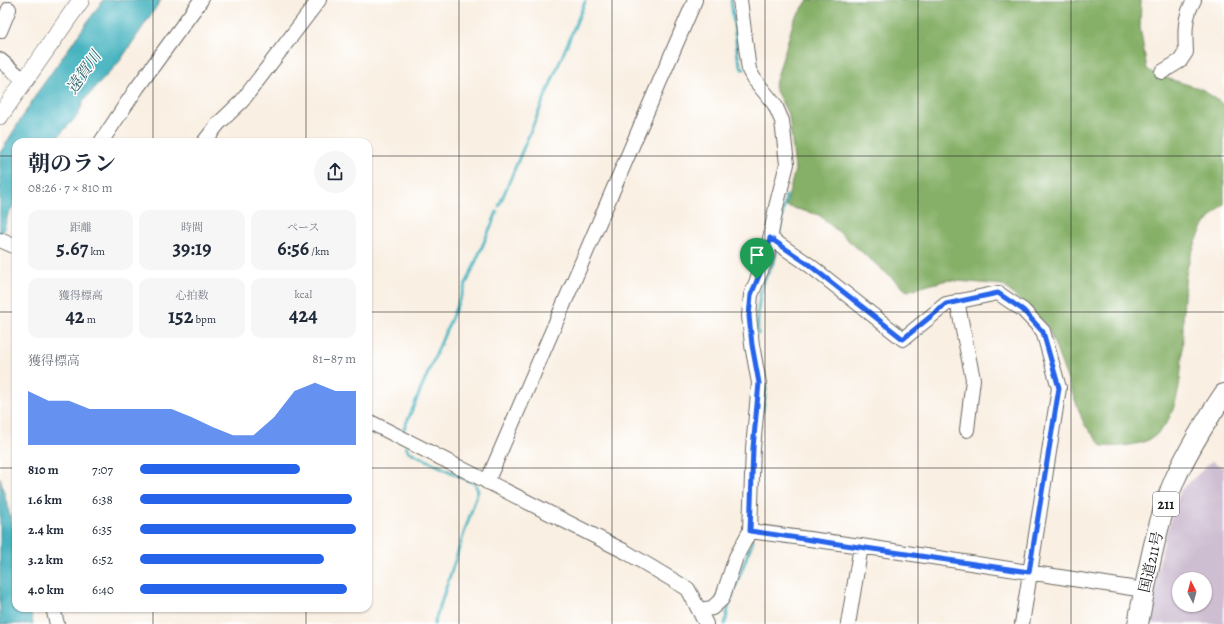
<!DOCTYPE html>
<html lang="ja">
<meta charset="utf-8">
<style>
:root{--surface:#fff;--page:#f6f6f7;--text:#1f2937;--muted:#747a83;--accent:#2563eb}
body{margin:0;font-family:Alegreya,"Noto Serif JP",serif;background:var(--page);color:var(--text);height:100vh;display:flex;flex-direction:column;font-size:15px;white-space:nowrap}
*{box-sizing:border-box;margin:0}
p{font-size:13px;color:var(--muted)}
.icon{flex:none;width:22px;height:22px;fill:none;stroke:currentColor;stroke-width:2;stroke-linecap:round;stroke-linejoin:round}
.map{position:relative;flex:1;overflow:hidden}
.details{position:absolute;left:12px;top:138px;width:360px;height:474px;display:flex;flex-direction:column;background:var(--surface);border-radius:12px;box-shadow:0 1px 3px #0004}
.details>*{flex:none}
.needle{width:26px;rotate:354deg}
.controls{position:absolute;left:1172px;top:572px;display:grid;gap:8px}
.controls a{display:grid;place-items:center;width:40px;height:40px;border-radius:50%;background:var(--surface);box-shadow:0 1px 3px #0004;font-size:20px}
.pin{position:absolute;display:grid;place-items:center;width:34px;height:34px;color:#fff;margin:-41px -17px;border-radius:50% 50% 50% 0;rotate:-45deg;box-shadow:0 0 4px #0007}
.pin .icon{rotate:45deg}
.round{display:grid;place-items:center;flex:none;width:42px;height:42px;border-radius:21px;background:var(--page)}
.head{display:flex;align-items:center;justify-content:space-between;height:68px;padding:0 16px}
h1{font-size:22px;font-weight:700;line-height:30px}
.figures{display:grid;grid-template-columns:repeat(3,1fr);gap:6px;height:68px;padding:4px 16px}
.figures div{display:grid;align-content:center;border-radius:10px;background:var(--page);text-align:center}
.figures b{font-size:20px;font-weight:700}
.figures small{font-size:11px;font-weight:400}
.figures p{font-size:11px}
.chart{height:112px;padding:8px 16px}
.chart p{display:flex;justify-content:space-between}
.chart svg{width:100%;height:72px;margin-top:4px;fill:var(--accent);opacity:.7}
ul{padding:0 16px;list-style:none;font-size:13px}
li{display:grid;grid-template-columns:64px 48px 1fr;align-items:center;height:30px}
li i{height:10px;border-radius:5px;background:var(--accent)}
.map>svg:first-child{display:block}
.industrial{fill:#cebed1;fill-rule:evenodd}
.forest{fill:#86b068;stroke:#516642}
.water{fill:#46b4c0;stroke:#31686e}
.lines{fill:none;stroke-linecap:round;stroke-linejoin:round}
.stream{stroke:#46b4c0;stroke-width:3}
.minor-casing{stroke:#696661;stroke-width:16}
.major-casing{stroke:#696661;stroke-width:18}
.highway-casing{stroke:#696661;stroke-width:22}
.minor{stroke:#fff;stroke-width:14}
.major{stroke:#fff;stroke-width:17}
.highway{stroke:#fff;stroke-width:20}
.route-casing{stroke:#fff;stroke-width:8}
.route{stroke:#2563eb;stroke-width:5}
.grid{fill:none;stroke:#1c1c1c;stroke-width:1;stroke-opacity:0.55}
.labels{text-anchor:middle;stroke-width:3;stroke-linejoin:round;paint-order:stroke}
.shield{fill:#fff;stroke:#606060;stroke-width:1}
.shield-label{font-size:14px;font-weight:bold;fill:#1c1c1c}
.street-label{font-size:15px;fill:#1c1c1c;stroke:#fff}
.water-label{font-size:16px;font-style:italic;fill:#2f6066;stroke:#fff}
</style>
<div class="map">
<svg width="1224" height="624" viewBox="0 0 1224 624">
<rect width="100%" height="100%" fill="#fff"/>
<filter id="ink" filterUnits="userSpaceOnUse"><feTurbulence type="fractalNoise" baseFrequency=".025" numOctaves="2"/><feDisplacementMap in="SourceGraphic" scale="8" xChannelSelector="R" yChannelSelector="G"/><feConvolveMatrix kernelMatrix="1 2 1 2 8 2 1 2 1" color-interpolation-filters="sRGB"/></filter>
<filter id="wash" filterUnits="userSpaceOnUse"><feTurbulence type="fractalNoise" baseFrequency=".012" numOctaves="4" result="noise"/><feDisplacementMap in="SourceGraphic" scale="16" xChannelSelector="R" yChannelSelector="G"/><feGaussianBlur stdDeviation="0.9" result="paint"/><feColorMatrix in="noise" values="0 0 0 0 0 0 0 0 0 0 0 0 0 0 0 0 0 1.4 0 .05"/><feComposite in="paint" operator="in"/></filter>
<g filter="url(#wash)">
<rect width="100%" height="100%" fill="#f9efe2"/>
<!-- industrial -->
<path class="industrial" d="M 1212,461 L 1224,468 L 1224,622 L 1223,624 L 1146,624 L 1165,537 L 1180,491 ZM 1179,579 L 1205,579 L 1205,605 L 1179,605 Z"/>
<!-- forest -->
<path class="forest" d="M 808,0 L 1141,0 L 1140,27 L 1147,69 L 1156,75 L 1202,89 L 1224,105 L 1224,204 C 1218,211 1211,217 1205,224 C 1200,231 1190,256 1188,265 C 1176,313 1196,408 1152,438 C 1140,446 1115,447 1102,446 L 1084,424 L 1048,327 L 1003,285 L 947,280 L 907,291 L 819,215 L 786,206 L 795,169 L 789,116 L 774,87 L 794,20 Z"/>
<!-- water -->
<path class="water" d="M 103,0 L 161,0 L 120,61 L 84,100 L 78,115 L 53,142 L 16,142 L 16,201 L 8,214 L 0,246 L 0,153 L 37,93 Z
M 0,477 L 16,540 L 16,608 L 30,608 L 33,624 L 0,624 Z"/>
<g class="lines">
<!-- stream -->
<path class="stream" d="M 731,0 L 738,57 L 742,69 L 744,69
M 499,206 L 585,2
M 778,239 L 786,196
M 758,334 C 757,316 758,300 763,284 C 767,272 776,262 777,249
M 763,411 L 766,389 L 765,383
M 403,431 L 497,212
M 406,446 L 408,451 L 475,484 L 478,491 L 434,624
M 725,624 L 729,604 L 753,540"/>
</g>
</g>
<g filter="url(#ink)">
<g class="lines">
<defs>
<path id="minor" d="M 0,31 L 9,9
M 0,60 L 25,81
M 1162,72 L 1180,61 L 1186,52 C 1185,33 1184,17 1194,0
M 101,142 L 137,88 L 201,0
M 204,142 L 218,124 L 242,101 L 319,0
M 770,238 L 808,264 L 903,339 L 946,304 L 998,293 L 1023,310 L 1043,331 L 1059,388 L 1022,624
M 0,240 L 16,247
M 957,301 L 973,379 L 967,430
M 368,421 L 626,552 L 688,589 L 706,624
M 487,482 L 695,0
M 750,531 L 861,546 L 1144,590
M 53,608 L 57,624
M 700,610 L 712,608 L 722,599 L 736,557 L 750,531 L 753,448 L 759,383 L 752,345 L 749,316 L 751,295 L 767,256 L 776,207 L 787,164 L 782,121 L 775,105 L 754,79 L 749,70 L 740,0
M 848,624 L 861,546"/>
<path id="major" d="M 0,116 L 81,0"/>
<path id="highway" d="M 1138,624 C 1147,577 1156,523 1175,479 C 1188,450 1206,421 1224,394"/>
</defs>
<!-- minor casing -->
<use href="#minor" class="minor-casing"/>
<!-- major casing -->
<use href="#major" class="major-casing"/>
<!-- highway casing -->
<use href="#highway" class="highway-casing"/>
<!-- minor -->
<use href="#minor" class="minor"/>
<!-- major -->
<use href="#major" class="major"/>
<!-- highway -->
<use href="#highway" class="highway"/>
</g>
</g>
<g class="lines" filter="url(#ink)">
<defs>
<path id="route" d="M 770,238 L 808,264 L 903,339 L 946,304 L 998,293 L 1023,310 L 1043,332 L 1059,388 L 1029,572 L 750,531 L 753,448 L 759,383 L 752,345 L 749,316 L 751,295 L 767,256 Z"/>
</defs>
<!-- route casing -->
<use href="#route" class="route-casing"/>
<!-- route -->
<use href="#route" class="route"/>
</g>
<!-- grid -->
<path class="grid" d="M 153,0 L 153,142M 306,0 L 306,142M 459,0 L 459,624M 612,0 L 612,624M 765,0 L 765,624M 918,0 L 918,624M 1071,0 L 1071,624M 0,156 L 16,156M 368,156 L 1224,156M 0,312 L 16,312M 368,312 L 1224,312M 0,468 L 16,468M 368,468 L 1224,468M 153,608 L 153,624M 306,608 L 306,624"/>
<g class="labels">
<!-- shield labels -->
<rect class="shield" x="1153" y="492" width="26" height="24" rx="3"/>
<g class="shield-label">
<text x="1166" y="509">211</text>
</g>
<!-- street labels -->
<g class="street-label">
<text transform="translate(1151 562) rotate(-77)" y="5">国道211号</text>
</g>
<!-- water labels -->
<g class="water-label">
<text transform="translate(83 72) rotate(-55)" y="6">遠賀川</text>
</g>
</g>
</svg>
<div class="controls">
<a><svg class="needle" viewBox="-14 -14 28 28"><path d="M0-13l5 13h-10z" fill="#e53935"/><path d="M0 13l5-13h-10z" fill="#747a83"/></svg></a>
</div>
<div class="pin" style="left:757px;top:279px;background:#1e9e55"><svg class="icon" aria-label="arrive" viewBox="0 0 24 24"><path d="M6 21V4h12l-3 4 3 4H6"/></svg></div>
<section class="details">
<div class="head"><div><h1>朝のラン</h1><p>08:26 · 7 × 810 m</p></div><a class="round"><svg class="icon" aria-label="share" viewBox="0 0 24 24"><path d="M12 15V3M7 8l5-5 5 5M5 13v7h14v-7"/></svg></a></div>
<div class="figures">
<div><p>距離</p><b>5.67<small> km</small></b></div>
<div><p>時間</p><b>39:19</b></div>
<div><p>ペース</p><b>6:56<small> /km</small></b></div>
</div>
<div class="figures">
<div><p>獲得標高</p><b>42<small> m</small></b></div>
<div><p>心拍数</p><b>152<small> bpm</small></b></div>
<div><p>kcal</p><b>424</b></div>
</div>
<div class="chart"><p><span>獲得標高</span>81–87 m</p>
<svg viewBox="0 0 160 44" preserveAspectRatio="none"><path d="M0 44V11L10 17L20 17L30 22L40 22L50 22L60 22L70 22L80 27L90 33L100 38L110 38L120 27L130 11L140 6L150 11L160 11V44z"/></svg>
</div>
<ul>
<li><b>810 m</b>7:07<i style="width:74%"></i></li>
<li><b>1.6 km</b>6:38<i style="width:98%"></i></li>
<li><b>2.4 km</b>6:35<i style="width:100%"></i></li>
<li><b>3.2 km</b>6:52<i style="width:85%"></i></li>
<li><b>4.0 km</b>6:40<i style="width:96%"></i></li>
</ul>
</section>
</div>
